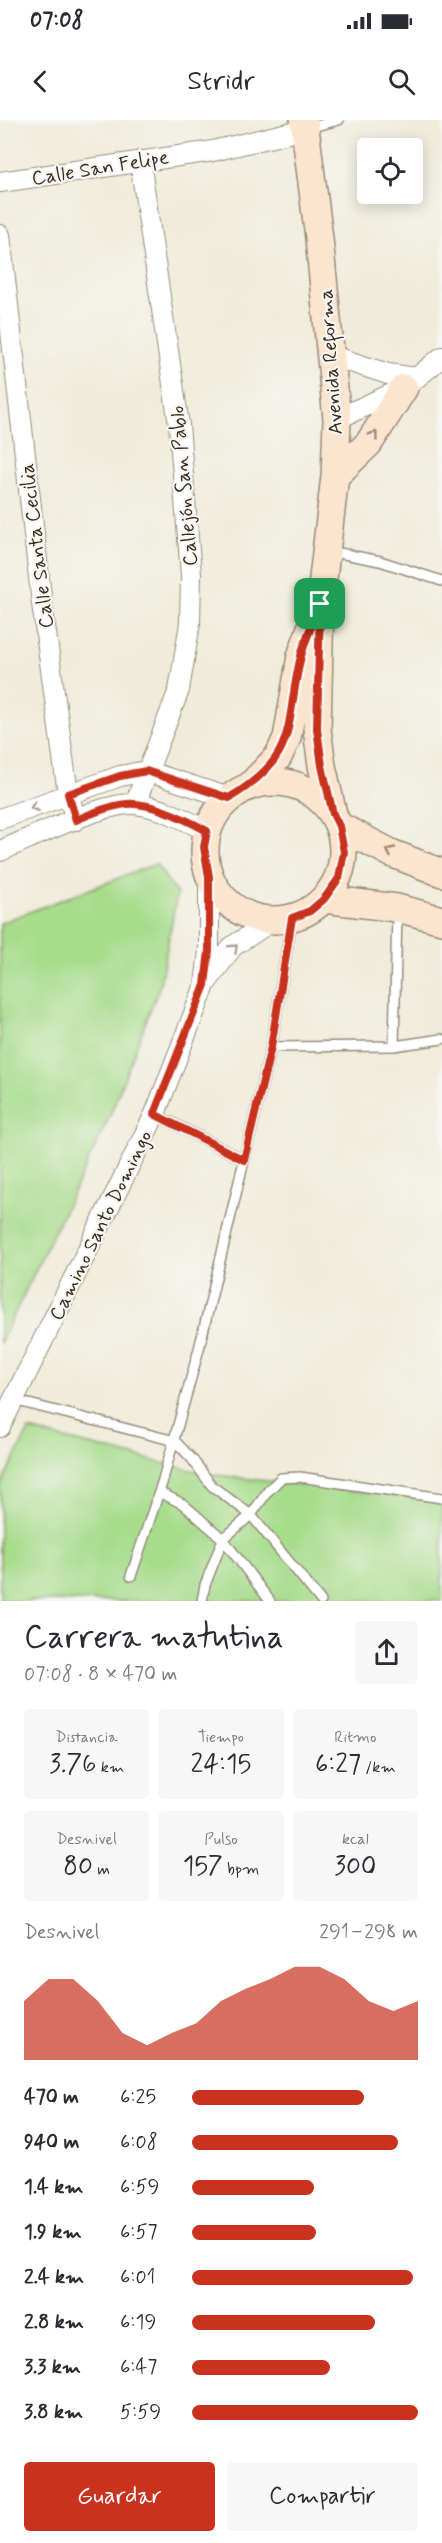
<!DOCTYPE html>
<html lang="es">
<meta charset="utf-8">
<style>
:root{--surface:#fff;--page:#f7f7f7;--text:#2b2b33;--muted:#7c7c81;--accent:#c8321e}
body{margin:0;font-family:Mynerve,sans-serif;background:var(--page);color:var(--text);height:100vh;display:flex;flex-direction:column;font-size:22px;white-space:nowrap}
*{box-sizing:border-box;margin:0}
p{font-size:20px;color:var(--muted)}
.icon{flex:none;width:33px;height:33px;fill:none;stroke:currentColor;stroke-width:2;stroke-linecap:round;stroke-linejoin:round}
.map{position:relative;height:1481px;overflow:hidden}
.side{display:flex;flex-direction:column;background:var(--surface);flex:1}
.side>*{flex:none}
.controls{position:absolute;left:357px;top:18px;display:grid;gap:12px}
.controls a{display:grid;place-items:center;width:66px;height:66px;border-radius:6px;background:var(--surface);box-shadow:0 3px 15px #0003;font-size:30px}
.pin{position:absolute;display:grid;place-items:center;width:51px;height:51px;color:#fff;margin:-26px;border-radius:12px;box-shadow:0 3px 9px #0006}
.round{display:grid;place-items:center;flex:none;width:63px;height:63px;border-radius:6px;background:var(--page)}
.head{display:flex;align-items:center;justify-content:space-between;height:102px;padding:0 24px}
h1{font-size:33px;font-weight:600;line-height:45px}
.stats{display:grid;grid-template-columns:repeat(3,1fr);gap:9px;height:102px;padding:6px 24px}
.stats div{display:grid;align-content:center;border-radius:6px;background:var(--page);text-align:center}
.stats b{font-size:26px;font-weight:600}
.stats small{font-size:16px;font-weight:400}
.stats p{font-size:16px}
.chart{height:168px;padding:12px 24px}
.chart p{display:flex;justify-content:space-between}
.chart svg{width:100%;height:108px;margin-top:6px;fill:var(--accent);opacity:.7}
.cta{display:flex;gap:12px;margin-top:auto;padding:12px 24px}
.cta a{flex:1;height:69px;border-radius:6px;background:var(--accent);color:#fff;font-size:24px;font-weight:600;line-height:69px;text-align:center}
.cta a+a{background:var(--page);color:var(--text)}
ul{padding:0 24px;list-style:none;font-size:20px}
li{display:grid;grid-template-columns:96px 72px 1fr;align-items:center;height:45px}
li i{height:15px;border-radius:8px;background:var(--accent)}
.status{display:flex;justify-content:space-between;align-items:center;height:42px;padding:0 30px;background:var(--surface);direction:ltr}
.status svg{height:16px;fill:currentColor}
header{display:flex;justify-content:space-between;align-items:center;height:78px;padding:0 24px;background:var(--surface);font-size:27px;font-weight:600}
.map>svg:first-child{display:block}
.green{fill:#a7dc8b;stroke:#718354;stroke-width:1.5}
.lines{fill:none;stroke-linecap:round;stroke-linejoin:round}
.lane-casing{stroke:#968b7c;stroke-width:12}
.street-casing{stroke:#968b7c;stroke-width:22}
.secondary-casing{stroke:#968b7c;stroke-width:30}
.lane{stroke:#fff;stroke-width:9}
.street{stroke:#fff;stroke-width:20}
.secondary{stroke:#fbe5cf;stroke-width:27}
.oneway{stroke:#9b8876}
.oneway2{stroke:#a79f9a}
.route-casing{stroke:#fff;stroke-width:12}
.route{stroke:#c8321e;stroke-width:8}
.labels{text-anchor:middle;stroke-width:4.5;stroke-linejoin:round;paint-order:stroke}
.street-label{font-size:20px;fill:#3b2a1e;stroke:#f6f6f2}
</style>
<div class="status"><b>07:08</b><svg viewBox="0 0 49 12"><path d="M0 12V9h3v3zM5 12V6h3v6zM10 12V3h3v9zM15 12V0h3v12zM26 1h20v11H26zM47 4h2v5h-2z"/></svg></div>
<header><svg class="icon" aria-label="back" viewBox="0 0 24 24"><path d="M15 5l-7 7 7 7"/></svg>Stridr<svg class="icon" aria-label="search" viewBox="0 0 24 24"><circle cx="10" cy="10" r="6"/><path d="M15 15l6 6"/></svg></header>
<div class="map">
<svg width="442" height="1481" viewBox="0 0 442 1481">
<rect width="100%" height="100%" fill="#f6f6f2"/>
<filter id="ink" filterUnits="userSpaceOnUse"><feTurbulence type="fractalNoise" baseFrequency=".0167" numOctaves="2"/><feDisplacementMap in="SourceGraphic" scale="12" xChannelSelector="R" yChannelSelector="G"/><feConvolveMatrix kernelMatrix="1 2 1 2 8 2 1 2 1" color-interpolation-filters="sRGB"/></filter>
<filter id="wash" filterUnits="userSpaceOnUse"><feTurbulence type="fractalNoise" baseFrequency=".008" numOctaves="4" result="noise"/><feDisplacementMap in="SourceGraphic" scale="24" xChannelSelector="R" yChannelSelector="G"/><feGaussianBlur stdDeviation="1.35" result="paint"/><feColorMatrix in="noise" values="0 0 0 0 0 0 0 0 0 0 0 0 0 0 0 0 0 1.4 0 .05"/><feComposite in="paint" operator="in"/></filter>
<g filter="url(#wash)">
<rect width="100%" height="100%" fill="#f0ecd9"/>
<!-- green -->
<path class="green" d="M 156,744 L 177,774 L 160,865 L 109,998 L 0,1224 L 0,803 Z
M 29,1310 L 207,1354 L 442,1381 L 442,1481 L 0,1481 L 0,1367 Z"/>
</g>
<g filter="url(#ink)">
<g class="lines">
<defs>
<path id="lane" d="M 308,8 L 339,0
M 329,431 L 380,441 L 442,461
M 394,926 L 397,791
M 271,927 L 394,926 L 442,919
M 155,994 L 244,1040
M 13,1280 L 175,1321 L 192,1339 L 212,1366 L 251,1395 L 321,1481
M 159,1372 L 183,1384 L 223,1419 L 205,1465 L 202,1481
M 131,1456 L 162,1363 L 199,1229 L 271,927 L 292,798
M 270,1481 L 223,1419 L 251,1395 L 268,1371 L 281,1358 L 300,1357 L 442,1378"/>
<path id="street" d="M 0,62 L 213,31 L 305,9
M 0,115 L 42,484 L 68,674 L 76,700
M 332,236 L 388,254 L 416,258
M 337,299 L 404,268 L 442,237
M 135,684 L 179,570 L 190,503 L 191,455 L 179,305 L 140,41
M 0,699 L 120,656 L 146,651 L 229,678
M 0,731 C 31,718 104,682 134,684 C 159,686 186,700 207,711
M 206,863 L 233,826 L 272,801
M 0,1307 L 155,994 L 205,865 L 209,831 L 209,757"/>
<path id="secondary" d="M 304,0 L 319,118 L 337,299 L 335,356 L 320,484 L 317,609 L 322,646 L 333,694
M 335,356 L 369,323 L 404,268
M205 731a69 69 0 1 1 138 0a69 69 0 1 1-138 0Z
M 250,666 L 278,637 L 287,618 L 301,536 L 311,508
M 339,706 L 391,733 L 442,753
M 324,779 L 397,788 L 442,800"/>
</defs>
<!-- lane casing -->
<use href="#lane" class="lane-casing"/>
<!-- street casing -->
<use href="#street" class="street-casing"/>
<!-- secondary casing -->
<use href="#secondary" class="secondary-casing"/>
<!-- lane -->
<use href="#lane" class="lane"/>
<!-- street -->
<use href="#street" class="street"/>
<!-- secondary -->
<use href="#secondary" class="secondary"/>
</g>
<!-- one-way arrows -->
<defs><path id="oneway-chevron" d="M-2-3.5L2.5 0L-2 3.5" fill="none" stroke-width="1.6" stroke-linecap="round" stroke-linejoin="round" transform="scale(1.5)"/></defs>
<g class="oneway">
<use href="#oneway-chevron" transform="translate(374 315) rotate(-55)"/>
<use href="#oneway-chevron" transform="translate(390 731) rotate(-155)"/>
</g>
<g class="oneway2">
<use href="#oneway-chevron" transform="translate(34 687) rotate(160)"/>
<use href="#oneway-chevron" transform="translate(234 828) rotate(-44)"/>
</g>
</g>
<g class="lines" filter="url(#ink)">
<defs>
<path id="route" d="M 320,484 L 317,609 L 322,646 L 333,694 L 339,706 L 344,732 L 339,758 L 324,779 L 310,791 L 292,798 L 271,927 L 244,1040 L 154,994 L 205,865 L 209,831 L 209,757 L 204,727 L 207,711 C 187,700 151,682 127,684 C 109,686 93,693 76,700 L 68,674 L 120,656 L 146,651 L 229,678 C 301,635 284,605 301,536 C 305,519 314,501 320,484 Z"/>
</defs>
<!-- route casing -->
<use href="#route" class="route-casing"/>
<!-- route -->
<use href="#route" class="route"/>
</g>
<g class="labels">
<!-- street labels -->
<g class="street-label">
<text transform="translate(100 47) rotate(-9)" y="7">Calle San Felipe</text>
<text transform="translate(330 242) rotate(-94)" y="7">Avenida Reforma</text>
<text transform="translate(183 366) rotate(-95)" y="7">Callejón San Pablo</text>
<text transform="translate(36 426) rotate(-97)" y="7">Calle Santa Cecilia</text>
<text transform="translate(100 1105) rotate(-64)" y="7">Camino Santo Domingo</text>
</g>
</g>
</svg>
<div class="controls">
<a><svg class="icon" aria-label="locate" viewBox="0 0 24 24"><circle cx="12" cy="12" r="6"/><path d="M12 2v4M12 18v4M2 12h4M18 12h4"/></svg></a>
</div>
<div class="pin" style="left:320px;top:484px;background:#1e9e55"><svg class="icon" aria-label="arrive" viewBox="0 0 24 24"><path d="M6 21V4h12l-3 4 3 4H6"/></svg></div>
</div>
<section class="side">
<div class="head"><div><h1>Carrera matutina</h1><p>07:08 · 8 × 470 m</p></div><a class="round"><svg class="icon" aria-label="share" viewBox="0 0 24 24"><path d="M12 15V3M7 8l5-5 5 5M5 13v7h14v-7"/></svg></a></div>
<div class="stats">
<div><p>Distancia</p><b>3.76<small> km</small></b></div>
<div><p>Tiempo</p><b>24:15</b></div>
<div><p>Ritmo</p><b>6:27<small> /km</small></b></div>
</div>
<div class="stats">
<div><p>Desnivel</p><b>80<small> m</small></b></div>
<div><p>Pulso</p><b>157<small> bpm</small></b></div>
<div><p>kcal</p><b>300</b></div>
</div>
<div class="chart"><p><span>Desnivel</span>291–298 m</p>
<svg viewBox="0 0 160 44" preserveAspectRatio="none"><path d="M0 44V20L10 11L20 11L30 20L40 33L50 38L60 33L70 29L80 20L90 15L100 11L110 6L120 6L130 11L140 20L150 24L160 20V44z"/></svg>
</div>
<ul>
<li><b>470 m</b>6:25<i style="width:76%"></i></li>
<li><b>940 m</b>6:08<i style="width:91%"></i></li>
<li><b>1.4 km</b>6:59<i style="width:54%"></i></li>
<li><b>1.9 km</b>6:57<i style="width:55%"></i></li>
<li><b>2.4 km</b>6:01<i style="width:98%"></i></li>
<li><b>2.8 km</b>6:19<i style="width:81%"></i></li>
<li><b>3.3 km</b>6:47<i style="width:61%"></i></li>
<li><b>3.8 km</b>5:59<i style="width:100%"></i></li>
</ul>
<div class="cta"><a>Guardar</a><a>Compartir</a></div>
</section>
